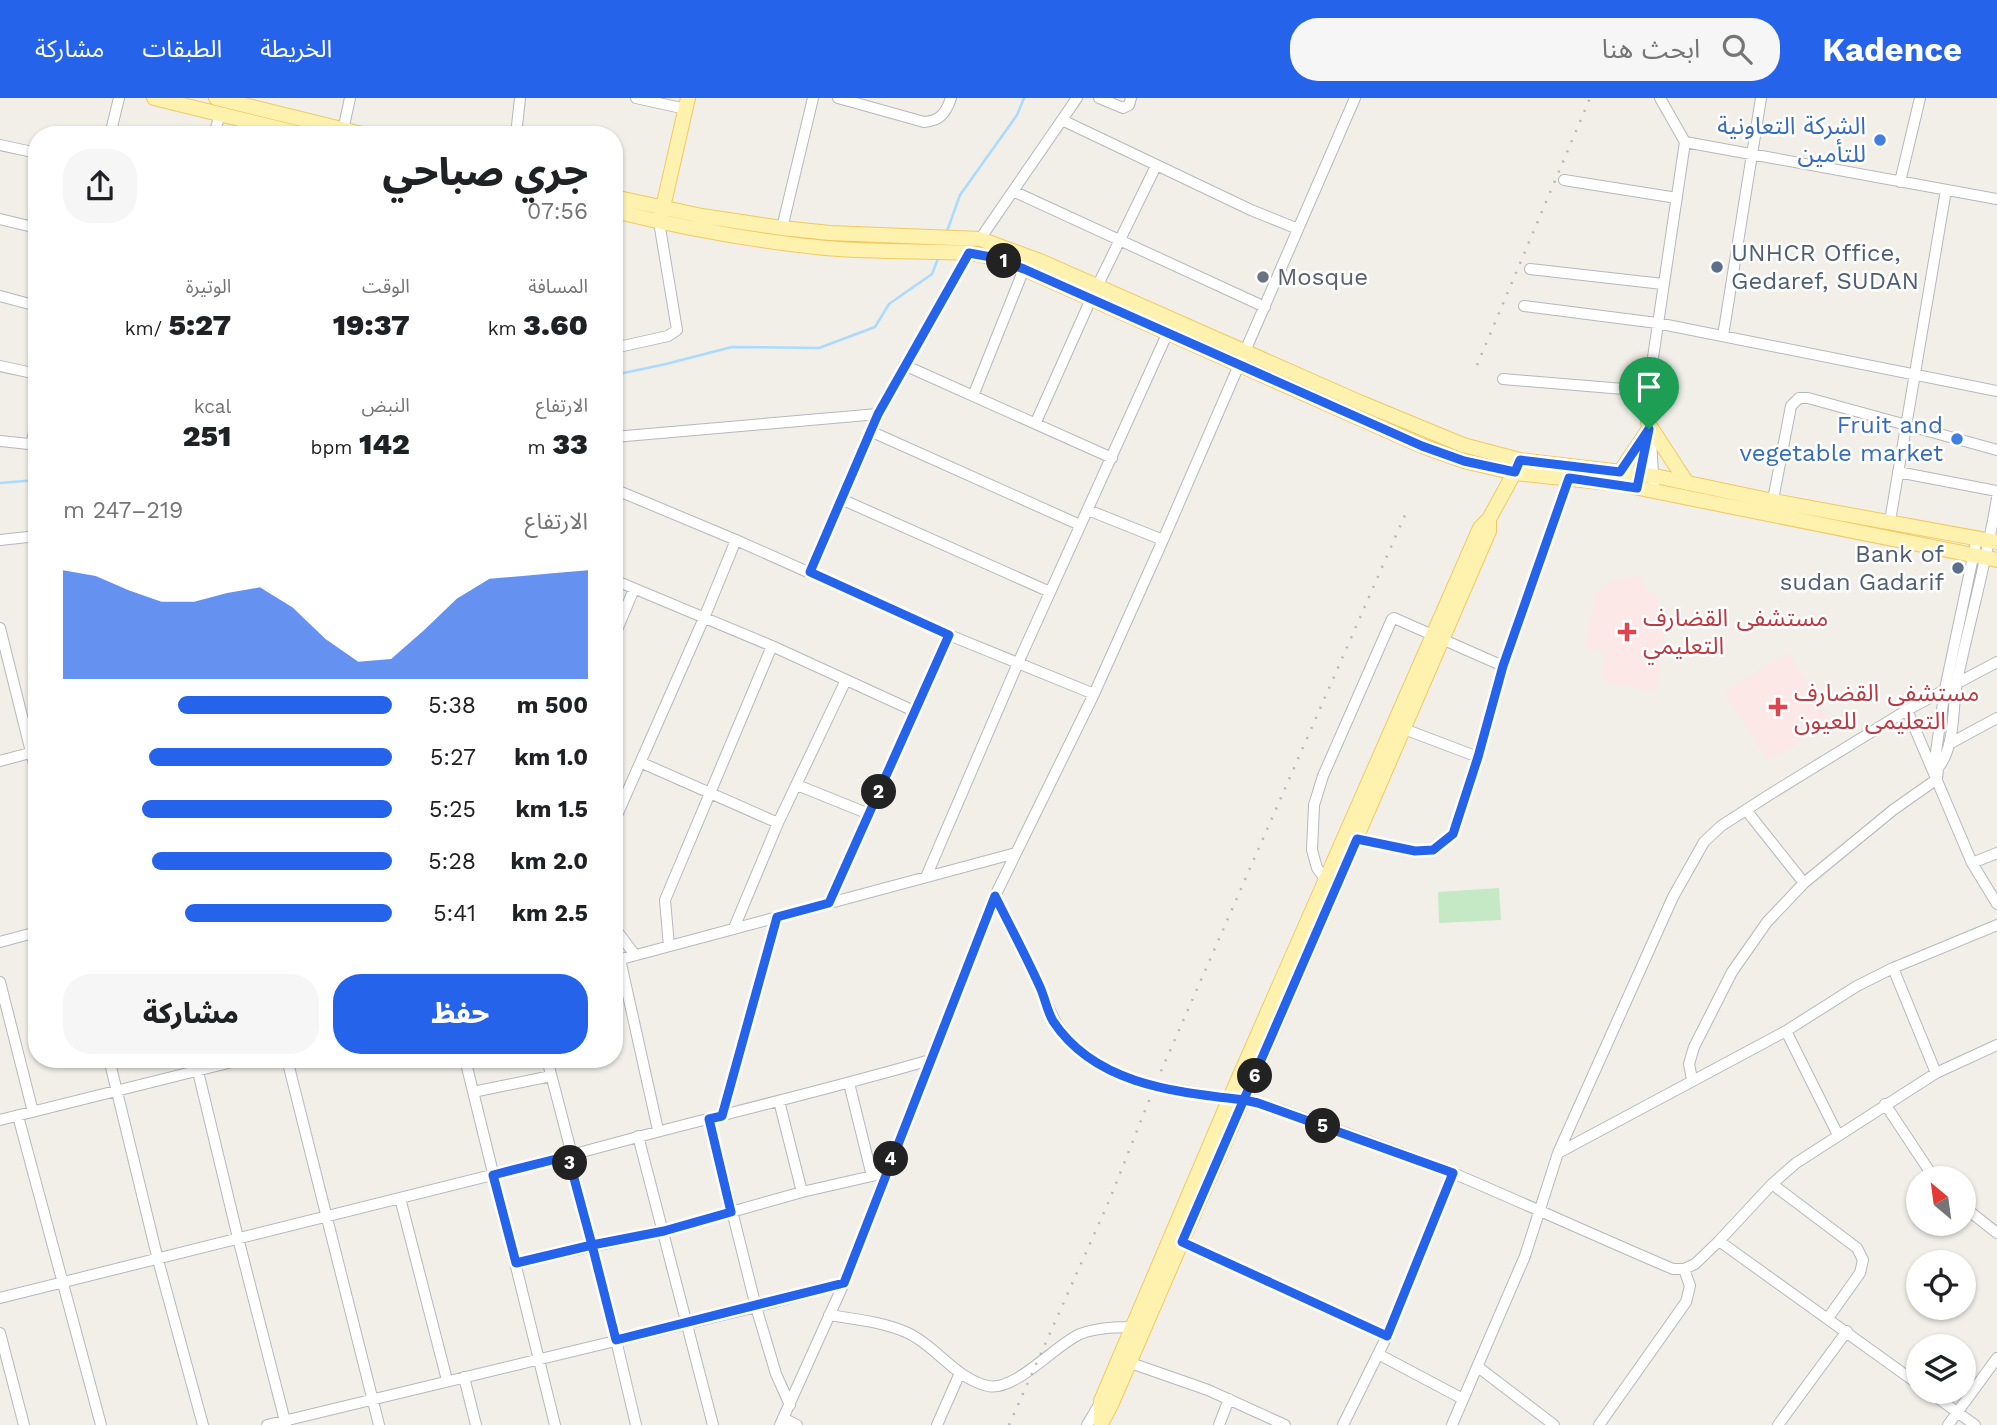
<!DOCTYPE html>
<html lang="ar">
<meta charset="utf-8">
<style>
:root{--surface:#fff;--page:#f6f6f6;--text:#202124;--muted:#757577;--accent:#2563eb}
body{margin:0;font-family:"Work Sans","Noto Sans Arabic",sans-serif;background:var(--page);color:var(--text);direction:rtl;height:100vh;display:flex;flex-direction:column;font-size:26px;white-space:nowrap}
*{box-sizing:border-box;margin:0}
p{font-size:23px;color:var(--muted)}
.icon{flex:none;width:38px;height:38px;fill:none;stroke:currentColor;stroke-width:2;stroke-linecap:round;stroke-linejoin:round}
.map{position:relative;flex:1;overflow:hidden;direction:ltr}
.drawer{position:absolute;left:28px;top:28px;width:595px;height:942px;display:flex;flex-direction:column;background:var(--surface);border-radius:28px;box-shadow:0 2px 5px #0004;direction:rtl}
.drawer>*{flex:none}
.needle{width:46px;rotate:331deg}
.fabs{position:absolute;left:1906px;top:1068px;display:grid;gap:14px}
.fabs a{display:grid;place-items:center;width:70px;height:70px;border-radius:50%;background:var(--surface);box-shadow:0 2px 5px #0004;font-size:35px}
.pin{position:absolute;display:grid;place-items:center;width:60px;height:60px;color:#fff;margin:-72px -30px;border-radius:50% 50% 50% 0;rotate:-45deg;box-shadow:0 0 7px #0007}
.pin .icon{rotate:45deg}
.km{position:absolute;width:35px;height:35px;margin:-18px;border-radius:50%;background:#222;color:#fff;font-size:19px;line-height:35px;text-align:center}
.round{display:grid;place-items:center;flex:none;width:74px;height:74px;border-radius:28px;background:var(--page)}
.summary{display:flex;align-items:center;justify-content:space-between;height:119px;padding:0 35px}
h1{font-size:38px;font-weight:800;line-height:52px}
.figures{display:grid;grid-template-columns:repeat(3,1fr);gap:10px;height:119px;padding:7px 35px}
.figures div{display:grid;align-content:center}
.figures b{font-size:30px;font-weight:800}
.figures small{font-size:19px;font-weight:400}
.figures p{font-size:19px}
.chart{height:196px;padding:14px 35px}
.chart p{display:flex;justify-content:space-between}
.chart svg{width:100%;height:126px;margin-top:7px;fill:var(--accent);opacity:.7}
.primary-button{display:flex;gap:14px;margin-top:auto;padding:14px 35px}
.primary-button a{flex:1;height:80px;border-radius:28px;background:var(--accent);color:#fff;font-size:28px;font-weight:800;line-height:80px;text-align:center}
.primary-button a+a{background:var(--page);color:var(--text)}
ul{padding:0 35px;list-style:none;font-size:23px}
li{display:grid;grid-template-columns:112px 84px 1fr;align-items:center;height:52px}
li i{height:18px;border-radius:9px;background:var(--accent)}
header{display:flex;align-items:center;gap:42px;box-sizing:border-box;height:98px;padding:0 35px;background:var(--accent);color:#fff}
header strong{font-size:33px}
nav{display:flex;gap:38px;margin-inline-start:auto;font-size:24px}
.search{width:490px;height:63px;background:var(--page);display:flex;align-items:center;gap:18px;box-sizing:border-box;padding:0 24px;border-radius:28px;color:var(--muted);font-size:26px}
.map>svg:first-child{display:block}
.medical{fill:#fce8e6}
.green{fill:#c5e8c5}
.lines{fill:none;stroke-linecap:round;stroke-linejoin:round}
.stream{stroke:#aadaff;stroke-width:2.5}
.minor-casing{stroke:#b5b8bc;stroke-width:12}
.major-casing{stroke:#f2c960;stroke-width:16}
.minor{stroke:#fff;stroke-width:10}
.major{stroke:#fff2af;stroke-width:14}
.rail{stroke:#b6b7b8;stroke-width:2.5;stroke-dasharray:2 9;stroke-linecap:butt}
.route-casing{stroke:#fff;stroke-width:14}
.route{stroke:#2563eb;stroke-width:9}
.shop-dot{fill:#3f7fe0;stroke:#fff;stroke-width:2.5}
.service-dot{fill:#5c6f8a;stroke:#fff;stroke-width:2.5}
.worship-dot{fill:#6b7280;stroke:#fff;stroke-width:2.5}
.health-dot{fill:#e0444e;stroke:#fff;stroke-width:2.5}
.labels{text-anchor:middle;stroke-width:5;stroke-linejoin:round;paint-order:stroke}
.shop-label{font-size:24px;fill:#366cbe;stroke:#fff;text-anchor:end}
.service-label{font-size:24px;fill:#4e5e75;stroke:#fff;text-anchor:start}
.worship-label{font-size:24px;fill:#5b616d;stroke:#fff;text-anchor:start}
.health-label{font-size:24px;fill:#be3a42;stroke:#fff;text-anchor:start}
</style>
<header>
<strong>Kadence</strong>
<div class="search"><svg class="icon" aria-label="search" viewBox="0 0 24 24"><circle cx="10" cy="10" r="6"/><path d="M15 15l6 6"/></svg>ابحث هنا</div>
<nav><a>الخريطة</a><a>الطبقات</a><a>مشاركة</a></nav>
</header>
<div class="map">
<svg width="1997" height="1327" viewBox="0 0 1997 1327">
<rect width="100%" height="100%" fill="#f1efe8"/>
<!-- medical -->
<path class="medical" d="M 1640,477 L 1645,488 L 1659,501 L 1658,506 L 1667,517 L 1656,593 L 1607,585 L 1602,575 L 1605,553 L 1585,550 L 1596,494 L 1614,482 Z
M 1788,554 L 1831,624 L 1768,663 L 1724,594 Z"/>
<!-- green -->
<path class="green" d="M 1499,790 L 1501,822 L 1439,825 L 1438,794 Z"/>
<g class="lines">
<!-- stream -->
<path class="stream" d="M 946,136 L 960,97 L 1017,17 L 1024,0
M 614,277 L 666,266 L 732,249 L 819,250 L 875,229 L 889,206 L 932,176 L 939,158
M 0,385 L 37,382"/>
<defs>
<path id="minor" d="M 636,0 L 686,11
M 838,0 L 924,24 C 940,23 946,15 951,0
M 1099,0 L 1123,10 L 1129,7 L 1131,0
M 1062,22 L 1251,112 L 1298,131
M 110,37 L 119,0
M 214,37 L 220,16
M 342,37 L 350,0
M 516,37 L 520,0
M 1685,44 L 1997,101
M 0,47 L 37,55
M 1564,82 L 1677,100
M 1900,84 L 1920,0
M 1015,94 L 1265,209
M 0,121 L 37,130
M 782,130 L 813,0
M 980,141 L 1077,0
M 1530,171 L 1663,186
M 0,198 L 37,208
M 1524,208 L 1657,225 L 1997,293
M 1723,238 L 1761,0
M 614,250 L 668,238 L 677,232 L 659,124
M 904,267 L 1112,360
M 0,268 L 37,276
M 1503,281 L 1648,293
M 973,298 L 1024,171
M 1036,324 L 1091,201 L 1156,68
M 870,333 L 1080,427
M 614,339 L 878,316 L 969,155
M 0,343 L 29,346 L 32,343 L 37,320
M 1898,374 L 1997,393
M 1639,381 L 1648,342
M 614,391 L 736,442 L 949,537 L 1094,596
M 1654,392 L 1648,293 L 1685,44 L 1660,0
M 841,401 L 1050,494
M 1772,407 L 1791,308 L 1799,300 L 1808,300 L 1997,352
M 1088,412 L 1163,442
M 1890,423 L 1946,92
M 0,442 L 37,438
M 810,474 L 878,316
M 614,482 L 772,548 L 914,613
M 0,530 L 37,678
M 614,539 L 634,491
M 1907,612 L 1972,765 L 1997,806
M 1404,631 L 1478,659
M 1949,646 L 1997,620
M 0,663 L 37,653
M 642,665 L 778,725
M 1938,670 C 1956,648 1952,610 1957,583 C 1970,521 1987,462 1997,400
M 797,687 L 869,716
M 1746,712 L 1804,785
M 614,724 L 704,520 L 736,442
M 1357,741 L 1415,753 L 1433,752 L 1453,736 L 1478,659 L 1503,568 L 1569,380
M 1972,765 L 1997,755
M 926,779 L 1018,565 L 1168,234
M 1329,786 L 1317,770 L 1312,752 L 1314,707 L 1323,678 L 1392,521 L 1394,520 L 1503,568
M 995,798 C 1009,824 1022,851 1035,878 C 1049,907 1051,927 1077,950 C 1135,1001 1212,989 1281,1012 C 1339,1033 1398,1053 1455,1076 C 1528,1107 1600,1140 1673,1171 L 1684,1171 L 1695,1166 L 1719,1143 L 1772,1086 L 1796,1065 L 1936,975 L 1997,947
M 829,805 L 949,537
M 614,829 L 635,857
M 734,830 L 778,725 L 846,582
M 0,844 L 37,834
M 669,848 L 665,802 L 772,548
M 620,861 L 658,1032
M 614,863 L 1016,755
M 1893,870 L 1936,975
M 0,884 L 33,1014
M 1786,933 L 1838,1037
M 109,961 L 158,1162 L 203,1327
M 195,961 L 238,1140 L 286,1327
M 287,961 L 379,1327
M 465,961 L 555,1327
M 547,961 L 572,1057
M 1692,981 L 1689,966 L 1694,949 L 1732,874 L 1767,824 L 1804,785 L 1893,712 L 1937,681 L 1938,670 L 1935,661 L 1945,591 L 1977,440
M 849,985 L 872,1078
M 473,994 L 551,978
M 779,1003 L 802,1094
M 1885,1006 L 1934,1080
M 18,1018 L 101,1327
M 722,1018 L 777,819
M 709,1021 L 756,1209 L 776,1276 L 790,1307
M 0,1022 L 244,961
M 638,1038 L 713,1327
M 1558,1055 L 1786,933 L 1857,888 L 1893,870 L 1997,827
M 568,1058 L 616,1242 L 636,1327
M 1772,1086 L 1857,1150 L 1863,1162 L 1860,1175 L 1828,1220
M 400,1100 L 447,1282
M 1964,1109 L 1997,1135
M 1719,1143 L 1918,1286
M 1182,1144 L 1387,1238
M 516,1165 L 664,1133 L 802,1094 L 872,1078 L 887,1072
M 0,1200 L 568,1058 C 688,1024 810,997 930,962
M 829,1217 C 855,1221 883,1224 908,1235 C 936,1248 956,1281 988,1288 C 1015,1294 1055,1247 1080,1236 C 1098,1229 1119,1229 1138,1229
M 0,1235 L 24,1327
M 1378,1256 L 1463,1301
M 1125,1263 L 1208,1292 L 1285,1327
M 1478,1269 L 1554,1327
M 464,1279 L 476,1327
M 1928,1293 L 1975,1327
M 783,1320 L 797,1327
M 267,1327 L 756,1209 L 844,1185
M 780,1327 L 844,1185 L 995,798 L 1094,596 L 1163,442 L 1355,0
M 937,1327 L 960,1275
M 1087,1327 L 1100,1305
M 1219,1327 L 1229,1301
M 1343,1327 L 1387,1238 L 1453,1075
M 1452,1327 L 1525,1158 L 1558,1055 L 1673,799 L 1704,744 L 1721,728 L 1769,697 L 1907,612 L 1997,564
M 1599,1327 L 1686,1204 L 1690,1188 L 1684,1171
M 1778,1327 L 1847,1233
M 1948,1327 L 1997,1260"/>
<path id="major" d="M 154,0 L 305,37
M 216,0 L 366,37
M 614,99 L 702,118 L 782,130 L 830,135 L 980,141 L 1040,163 L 1359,304 L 1463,347 L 1520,362 L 1655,378 L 1773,403 L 1997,444
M 614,113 C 684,130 753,143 825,150 C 873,154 921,153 969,155 L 991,159 L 1024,171 L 1422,348 L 1464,363 L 1515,375 L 1619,386 L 1997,462
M 661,118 L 688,0
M 1648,325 L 1687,385
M 1620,374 L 1649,331
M 1103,1322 L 1111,1307 L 1489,433 L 1489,421
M 1101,1327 L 1101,1303 L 1230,1000 L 1480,430 L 1489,421 L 1518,368"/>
</defs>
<!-- minor casing -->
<use href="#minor" class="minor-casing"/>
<!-- major casing -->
<use href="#major" class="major-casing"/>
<!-- minor -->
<use href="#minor" class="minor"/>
<!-- major -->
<use href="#major" class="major"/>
<!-- rail -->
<path class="rail" d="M 1477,267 L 1590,0
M 1009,1327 L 1109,1103 L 1158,980 L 1405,417"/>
</g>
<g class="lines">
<defs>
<path id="route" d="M 1649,331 L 1620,374 L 1520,362 L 1515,374 L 1464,363 L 1422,348 L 1024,171 L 991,159 L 969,155 L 878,316 L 810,474 L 949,537 L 829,805 L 777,819 L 722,1018 L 709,1021 L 731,1114 L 664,1133 L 592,1147 L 568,1058 L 493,1077 L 516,1165 L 592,1147 L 616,1242 L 844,1185 L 995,798 C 1010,828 1026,858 1040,889 C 1045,900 1047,913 1053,923 C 1095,987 1176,994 1244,1002 L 1258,1005 L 1453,1075 L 1387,1238 L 1182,1144 L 1357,741 L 1415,753 L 1433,752 L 1453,736 L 1478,659 L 1503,568 L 1569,380 L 1637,390 L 1649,331"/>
</defs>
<!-- route casing -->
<use href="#route" class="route-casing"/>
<!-- route -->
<use href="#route" class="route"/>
</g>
<!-- markers -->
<g class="shop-dot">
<circle cx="1880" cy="42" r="7"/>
<circle cx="1957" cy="341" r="7"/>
</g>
<g class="service-dot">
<circle cx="1717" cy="169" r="7"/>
<circle cx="1958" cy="470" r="7"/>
</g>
<circle class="worship-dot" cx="1263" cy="179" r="7"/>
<g class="health-dot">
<path d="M1623.5 523.5h7v7h7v7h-7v7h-7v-7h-7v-7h7z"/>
<path d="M1774.5 598.5h7v7h7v7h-7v7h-7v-7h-7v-7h7z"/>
</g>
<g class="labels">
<!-- shop labels -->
<g class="shop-label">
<text x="1866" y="36">الشركة التعاونية<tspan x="1866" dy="28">للتأمين</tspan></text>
<text x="1943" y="335">Fruit and<tspan x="1943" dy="28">vegetable market</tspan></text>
</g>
<!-- service labels -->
<g class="service-label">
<text x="1731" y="163">UNHCR Office,<tspan x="1731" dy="28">Gedaref, SUDAN</tspan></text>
<text x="1944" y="464" text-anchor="end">Bank of<tspan x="1944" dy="28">sudan Gadarif</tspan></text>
</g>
<!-- worship labels -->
<g class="worship-label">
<text x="1277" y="187">Mosque</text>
</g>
<!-- health labels -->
<g class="health-label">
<text x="1643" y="528">مستشفى القضارف<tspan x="1643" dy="28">التعليمي</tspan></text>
<text x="1794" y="603">مستشفى القضارف<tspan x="1794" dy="28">التعليمى للعيون</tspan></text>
</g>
</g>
</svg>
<div class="fabs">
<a><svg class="needle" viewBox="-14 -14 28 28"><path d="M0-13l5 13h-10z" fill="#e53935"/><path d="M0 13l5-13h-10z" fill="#757577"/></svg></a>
<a><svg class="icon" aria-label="locate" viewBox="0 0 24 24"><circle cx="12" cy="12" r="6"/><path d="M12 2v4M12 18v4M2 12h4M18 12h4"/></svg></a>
<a><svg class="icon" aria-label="layers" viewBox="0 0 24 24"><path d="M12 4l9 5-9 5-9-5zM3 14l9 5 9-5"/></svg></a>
</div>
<div class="pin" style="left:1649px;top:331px;background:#1e9e55"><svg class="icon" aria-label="arrive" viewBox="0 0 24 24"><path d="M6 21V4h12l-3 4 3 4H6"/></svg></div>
<b class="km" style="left:1004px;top:163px">1</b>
<b class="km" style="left:879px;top:694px">2</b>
<b class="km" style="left:570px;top:1065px">3</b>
<b class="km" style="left:891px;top:1061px">4</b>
<b class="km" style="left:1323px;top:1028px">5</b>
<b class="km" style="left:1255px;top:978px">6</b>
<section class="drawer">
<div class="summary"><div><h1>جري صباحي</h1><p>07:56</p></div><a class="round"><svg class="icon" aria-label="share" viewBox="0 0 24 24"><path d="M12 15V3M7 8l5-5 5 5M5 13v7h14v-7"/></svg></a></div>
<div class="figures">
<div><p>المسافة</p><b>3.60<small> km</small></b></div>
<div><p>الوقت</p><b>19:37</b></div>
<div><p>الوتيرة</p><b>5:27<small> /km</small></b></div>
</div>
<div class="figures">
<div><p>الارتفاع</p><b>33<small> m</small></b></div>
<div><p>النبض</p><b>142<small> bpm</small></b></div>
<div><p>kcal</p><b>251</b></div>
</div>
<div class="chart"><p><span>الارتفاع</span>219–247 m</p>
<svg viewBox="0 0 160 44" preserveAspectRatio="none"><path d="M0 44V6L10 8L20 13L30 17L40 17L50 14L60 12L70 19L80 30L90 38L100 37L110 27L120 16L130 9L140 8L150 7L160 6V44z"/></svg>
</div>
<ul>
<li><b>500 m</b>5:38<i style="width:65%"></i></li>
<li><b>1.0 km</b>5:27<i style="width:74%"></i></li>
<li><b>1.5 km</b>5:25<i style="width:76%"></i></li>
<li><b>2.0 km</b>5:28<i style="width:73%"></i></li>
<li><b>2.5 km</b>5:41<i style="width:63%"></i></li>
</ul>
<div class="primary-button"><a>حفظ</a><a>مشاركة</a></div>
</section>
</div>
